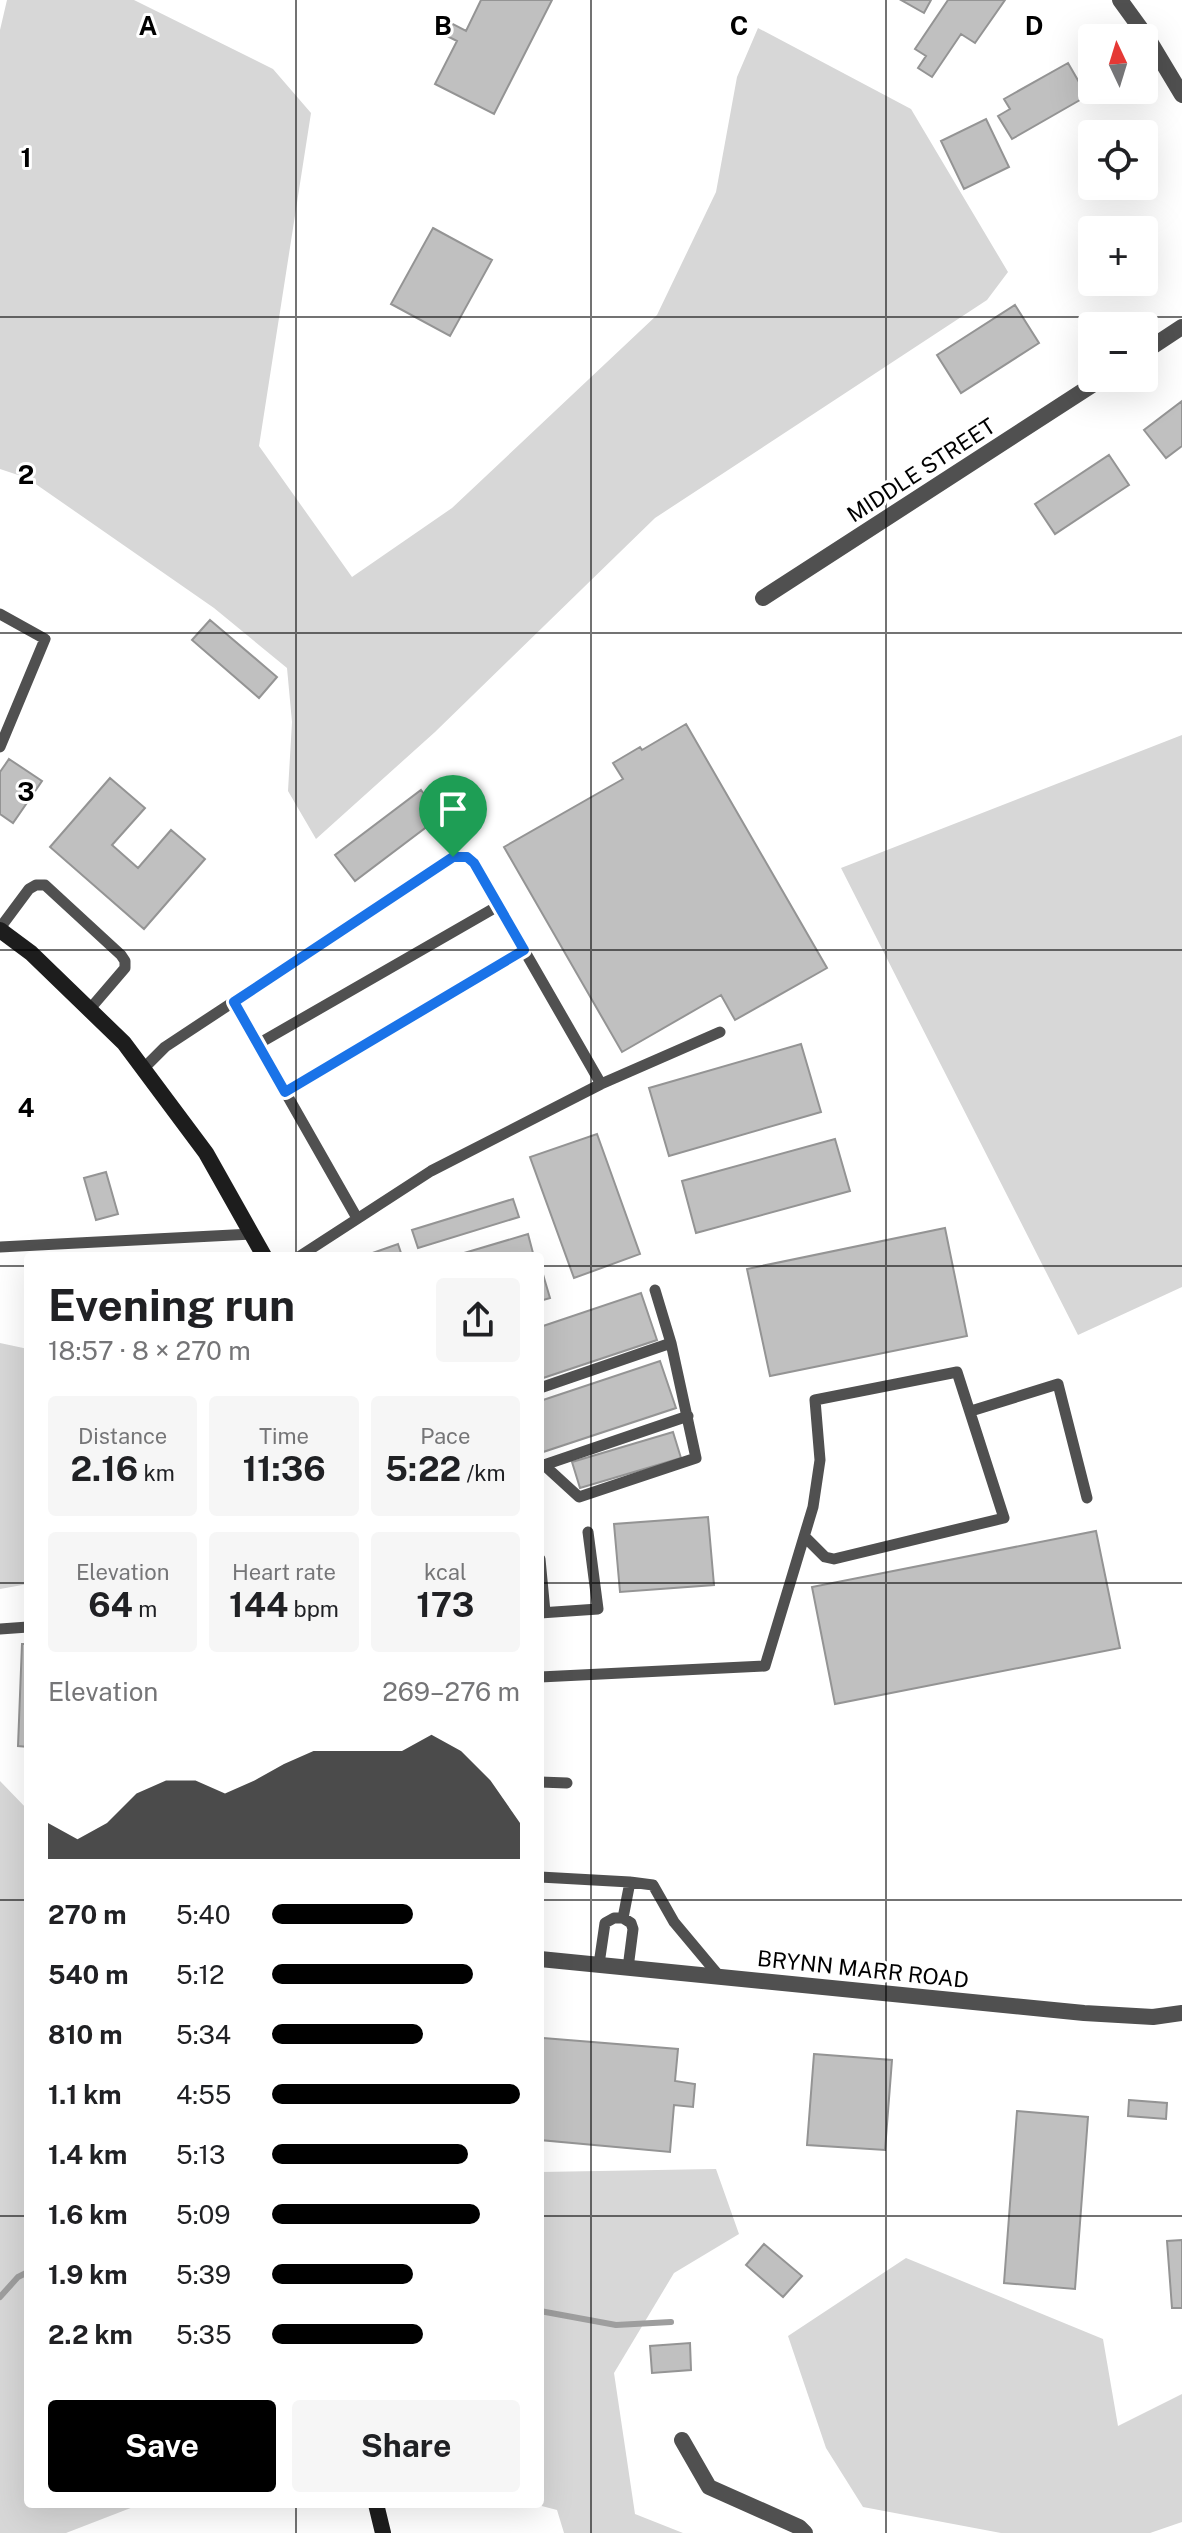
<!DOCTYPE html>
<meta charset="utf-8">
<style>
:root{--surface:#fff;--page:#f6f6f6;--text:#202124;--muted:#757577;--accent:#000}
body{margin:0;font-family:"Public Sans",sans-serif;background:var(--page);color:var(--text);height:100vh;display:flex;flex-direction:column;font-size:30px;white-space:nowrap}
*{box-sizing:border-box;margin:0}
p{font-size:26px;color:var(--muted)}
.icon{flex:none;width:44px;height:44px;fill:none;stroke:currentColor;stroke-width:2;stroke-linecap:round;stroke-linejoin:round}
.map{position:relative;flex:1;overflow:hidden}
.panel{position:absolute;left:24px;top:1252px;width:520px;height:1256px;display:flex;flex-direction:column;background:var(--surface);border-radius:8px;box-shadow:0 8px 32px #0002}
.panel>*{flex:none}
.needle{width:52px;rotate:356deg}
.buttons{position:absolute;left:1078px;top:24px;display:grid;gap:16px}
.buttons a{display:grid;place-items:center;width:80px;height:80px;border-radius:8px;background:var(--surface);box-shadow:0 8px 32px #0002;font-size:40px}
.pin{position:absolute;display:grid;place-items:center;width:68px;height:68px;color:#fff;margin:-82px -34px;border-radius:50% 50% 50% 0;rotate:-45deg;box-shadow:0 0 8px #0007}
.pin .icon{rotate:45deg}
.round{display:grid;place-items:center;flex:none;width:84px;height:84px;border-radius:8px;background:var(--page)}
.head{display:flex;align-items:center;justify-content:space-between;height:136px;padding:0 24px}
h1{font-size:44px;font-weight:700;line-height:60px}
.metrics{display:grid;grid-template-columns:repeat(3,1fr);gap:12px;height:136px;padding:8px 24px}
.metrics div{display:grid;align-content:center;border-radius:8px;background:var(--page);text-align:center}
.metrics b{font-size:34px;font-weight:700}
.metrics small{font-size:22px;font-weight:400}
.metrics p{font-size:22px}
.chart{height:224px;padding:16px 24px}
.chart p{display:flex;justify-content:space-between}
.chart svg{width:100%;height:144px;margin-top:8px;fill:var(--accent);opacity:.7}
.cta{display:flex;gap:16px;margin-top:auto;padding:16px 24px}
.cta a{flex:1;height:92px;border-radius:8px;background:var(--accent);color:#fff;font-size:32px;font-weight:700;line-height:92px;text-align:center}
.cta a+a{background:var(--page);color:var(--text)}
ul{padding:0 24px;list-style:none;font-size:26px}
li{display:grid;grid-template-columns:128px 96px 1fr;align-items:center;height:60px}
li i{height:20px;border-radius:10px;background:var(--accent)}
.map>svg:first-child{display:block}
.green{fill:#d7d7d7}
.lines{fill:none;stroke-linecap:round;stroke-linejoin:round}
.stream{stroke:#9e9e9e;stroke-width:6}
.building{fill:#c0c0c0;stroke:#949494;stroke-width:2}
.service{stroke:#505050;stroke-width:11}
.minor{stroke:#505050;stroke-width:16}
.tertiary{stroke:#505050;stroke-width:16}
.secondary{stroke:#1d1d1d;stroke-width:16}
.route-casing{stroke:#fff;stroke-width:16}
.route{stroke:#1a73e8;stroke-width:10}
.grid{fill:none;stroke:#000;stroke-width:2;stroke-opacity:0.55}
.labels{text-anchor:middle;stroke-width:6;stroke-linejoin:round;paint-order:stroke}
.street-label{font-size:22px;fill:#000;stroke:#fff}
.grid-label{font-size:26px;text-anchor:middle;font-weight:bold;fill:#000;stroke:#fff;stroke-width:6;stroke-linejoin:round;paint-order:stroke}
</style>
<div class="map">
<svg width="1182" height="2533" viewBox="0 0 1182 2533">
<rect width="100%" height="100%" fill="#fff"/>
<!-- green -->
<path class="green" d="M 7,0 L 134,0 L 273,69 L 311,113 L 259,446 L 352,577 L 452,508 L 657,315 L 716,192 L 737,77 L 758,28 L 911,109 L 1008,272 L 987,300 L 655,518 L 435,732 L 316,839 L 288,791 L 292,722 L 287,668 L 214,608 L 27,478 L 0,469 L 0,30 Z
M 1182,735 L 1182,1287 L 1078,1335 L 841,868 Z
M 0,1343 L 28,1349 L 28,1584 L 0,1589 Z
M 0,1781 L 28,1810 L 28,2504 L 141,2504 L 66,2533 L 0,2533 Z
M 716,2169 L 739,2234 L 674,2273 L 614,2373 L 635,2514 L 683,2533 L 564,2533 L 557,2510 L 534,2504 L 540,2504 L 540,2172 Z
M 906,2258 L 1103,2339 L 1118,2426 L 1182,2394 L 1182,2522 L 1150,2533 L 1001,2533 L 863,2507 L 826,2448 L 788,2336 Z"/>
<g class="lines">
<!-- stream -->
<path class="stream" d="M 0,2297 L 18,2277 L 28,2272
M 540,2311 L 616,2325 L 671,2322"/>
</g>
<!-- building -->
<path class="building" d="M 481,0 L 552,0 L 494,114 L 435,84 L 457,41 L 445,35 L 451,23 L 466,31 Z
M 901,0 L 931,0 L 924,13 Z
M 948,0 L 1005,0 L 975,43 L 961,34 L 932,77 L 918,68 L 926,56 L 915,49 Z
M 1068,63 L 1087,96 L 1012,139 L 998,116 L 1010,109 L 1004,99 Z
M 986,119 L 1009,167 L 964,189 L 941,141 Z
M 433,228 L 492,260 L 450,336 L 391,304 Z
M 1015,305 L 1039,343 L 961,393 L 937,355 Z
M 1182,401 L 1182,446 L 1166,458 L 1144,430 Z
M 1109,455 L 1129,485 L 1055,534 L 1035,504 Z
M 210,620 L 277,677 L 259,698 L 192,640 Z
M 686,724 L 827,968 L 735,1020 L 721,995 L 622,1052 L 504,847 L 623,779 L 613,763 L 640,747 L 642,750 Z
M 9,759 L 42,781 L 13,823 L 0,814 L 0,772 Z
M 110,778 L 145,808 L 112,845 L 138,868 L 171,830 L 205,859 L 144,929 L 50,847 Z
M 421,790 L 441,816 L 355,881 L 335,855 Z
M 801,1044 L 821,1112 L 669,1156 L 649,1088 Z
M 597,1134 L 640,1254 L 574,1278 L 530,1157 Z
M 835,1139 L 850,1191 L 696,1233 L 682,1181 Z
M 106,1172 L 118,1214 L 96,1220 L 84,1178 Z
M 513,1199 L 519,1217 L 418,1248 L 412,1230 Z
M 945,1228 L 967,1336 L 770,1376 L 747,1269 Z
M 528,1234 L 533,1253 L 523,1256 L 454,1256 Z
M 398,1244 L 402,1256 L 364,1256 Z
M 542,1271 L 550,1298 L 540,1301 L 540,1272 Z
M 641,1293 L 657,1340 L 540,1379 L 540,1327 Z
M 660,1361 L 676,1408 L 540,1453 L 540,1401 Z
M 673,1432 L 681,1458 L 580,1488 L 572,1462 Z
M 708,1517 L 714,1585 L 620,1592 L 614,1524 Z
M 1096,1531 L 1120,1648 L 835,1704 L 812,1587 Z
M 22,1644 L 28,1644 L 28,1747 L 18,1746 Z
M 543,2038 L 678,2049 L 675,2081 L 695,2084 L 693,2107 L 674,2105 L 670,2152 L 540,2140 L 540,2074 Z
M 814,2054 L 892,2060 L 885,2150 L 807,2145 Z
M 1129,2100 L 1167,2103 L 1166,2119 L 1128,2116 Z
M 1017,2111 L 1088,2117 L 1075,2289 L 1004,2283 Z
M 1182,2240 L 1182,2308 L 1172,2308 L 1167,2241 Z
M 764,2244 L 802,2276 L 783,2297 L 746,2265 Z
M 690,2343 L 691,2370 L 652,2373 L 650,2346 Z"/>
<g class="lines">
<!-- service -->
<path class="service" d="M 0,614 L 45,639 L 0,747
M 0,928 L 29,889 L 36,885 L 45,885 L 121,955 L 125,961 L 125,968 L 89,1010
M 234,1002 L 357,1218
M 258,1044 L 498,906
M 143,1069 L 165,1047 L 453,857 L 467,857 L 474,863 L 601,1084
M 285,1092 L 524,950
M 0,1247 L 252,1234
M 300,1256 L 431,1171 L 601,1084 L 720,1032
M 540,1388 L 671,1343 L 655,1290
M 971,1411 L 1058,1384 L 1087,1498
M 544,1465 L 688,1416
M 540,1467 L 544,1465 L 579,1497 L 696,1458 L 671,1343
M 540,1559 L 545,1612
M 540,1613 L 598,1609 L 588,1532
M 0,1629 L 28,1627
M 540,1677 L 765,1666 L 813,1507 L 820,1460 L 815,1400 L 957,1372 L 1004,1518 L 834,1559 L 825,1557 L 805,1537
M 540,1782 L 567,1783
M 540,1877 L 630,1882 L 653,1885 L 674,1922 L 720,1977
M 623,1918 L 631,1923 L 633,1929 L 628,1968
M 599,1964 L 605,1923 L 614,1918 L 623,1918 L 630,1882"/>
<!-- minor -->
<path class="minor" d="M 1120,0 L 1149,40 L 1182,95
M 1144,352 L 1182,327
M 763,598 L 1103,378
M 682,2440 L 709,2487 L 799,2527 L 805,2533"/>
<!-- tertiary -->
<path class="tertiary" d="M 540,1959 L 1084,2013 L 1153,2017 L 1182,2013"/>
<!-- secondary -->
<path class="secondary" d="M 0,930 L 31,953 L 124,1043 L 206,1153 L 264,1256
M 376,2504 L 383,2533"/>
</g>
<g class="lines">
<defs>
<path id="route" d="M 453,857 L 467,857 L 474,863 L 524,950 L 285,1092 L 234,1002 Z"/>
</defs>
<!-- route casing -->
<use href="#route" class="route-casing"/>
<!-- route -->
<use href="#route" class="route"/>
</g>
<!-- grid -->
<path class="grid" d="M 296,0 L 296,1256M 591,0 L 591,2533M 886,0 L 886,2533M 0,317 L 1182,317M 0,633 L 1182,633M 0,950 L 1182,950M 0,1266 L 28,1266M 540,1266 L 1182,1266M 0,1583 L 28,1583M 540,1583 L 1182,1583M 0,1900 L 28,1900M 540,1900 L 1182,1900M 0,2216 L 28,2216M 540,2216 L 1182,2216M 296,2504 L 296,2533"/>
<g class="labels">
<!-- street labels -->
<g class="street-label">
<text transform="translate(921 470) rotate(-33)" y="8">MIDDLE STREET</text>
<text transform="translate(863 1969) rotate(6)" y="8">BRYNN MARR ROAD</text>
</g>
</g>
<g class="grid-label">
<text x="148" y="35">A</text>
<text x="443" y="35">B</text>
<text x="739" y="35">C</text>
<text x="1034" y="35">D</text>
<text x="26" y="167">1</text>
<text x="26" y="484">2</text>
<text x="26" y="801">3</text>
<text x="26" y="1117">4</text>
</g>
</svg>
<div class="buttons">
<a><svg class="needle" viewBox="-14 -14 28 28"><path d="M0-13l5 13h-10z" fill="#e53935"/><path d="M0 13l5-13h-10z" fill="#757577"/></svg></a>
<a><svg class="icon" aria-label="locate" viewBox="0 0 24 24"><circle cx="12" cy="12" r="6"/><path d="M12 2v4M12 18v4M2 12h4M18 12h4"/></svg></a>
<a>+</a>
<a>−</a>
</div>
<div class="pin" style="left:453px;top:857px;background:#1e9e55"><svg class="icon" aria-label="arrive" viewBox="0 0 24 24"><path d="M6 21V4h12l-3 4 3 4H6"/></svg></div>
<section class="panel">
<div class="head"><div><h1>Evening run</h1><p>18:57 · 8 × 270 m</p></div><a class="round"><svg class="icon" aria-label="share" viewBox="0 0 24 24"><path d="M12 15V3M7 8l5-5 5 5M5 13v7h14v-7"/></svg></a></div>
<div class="metrics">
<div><p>Distance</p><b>2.16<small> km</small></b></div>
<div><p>Time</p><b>11:36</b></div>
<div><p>Pace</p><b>5:22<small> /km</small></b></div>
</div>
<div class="metrics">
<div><p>Elevation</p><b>64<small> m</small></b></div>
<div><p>Heart rate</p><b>144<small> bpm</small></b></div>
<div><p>kcal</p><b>173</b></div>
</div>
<div class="chart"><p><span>Elevation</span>269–276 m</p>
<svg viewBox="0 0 160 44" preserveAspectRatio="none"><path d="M0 44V33L10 38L20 33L30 24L40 20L50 20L60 24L70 20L80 15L90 11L100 11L110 11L120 11L130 6L140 11L150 20L160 33V44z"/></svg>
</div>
<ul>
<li><b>270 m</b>5:40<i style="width:57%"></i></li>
<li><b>540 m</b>5:12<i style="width:81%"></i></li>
<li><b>810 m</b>5:34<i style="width:61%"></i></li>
<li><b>1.1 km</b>4:55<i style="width:100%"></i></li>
<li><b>1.4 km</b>5:13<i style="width:79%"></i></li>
<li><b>1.6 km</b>5:09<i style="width:84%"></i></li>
<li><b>1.9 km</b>5:39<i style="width:57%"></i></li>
<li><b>2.2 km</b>5:35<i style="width:61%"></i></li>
</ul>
<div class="cta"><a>Save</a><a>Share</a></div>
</section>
</div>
